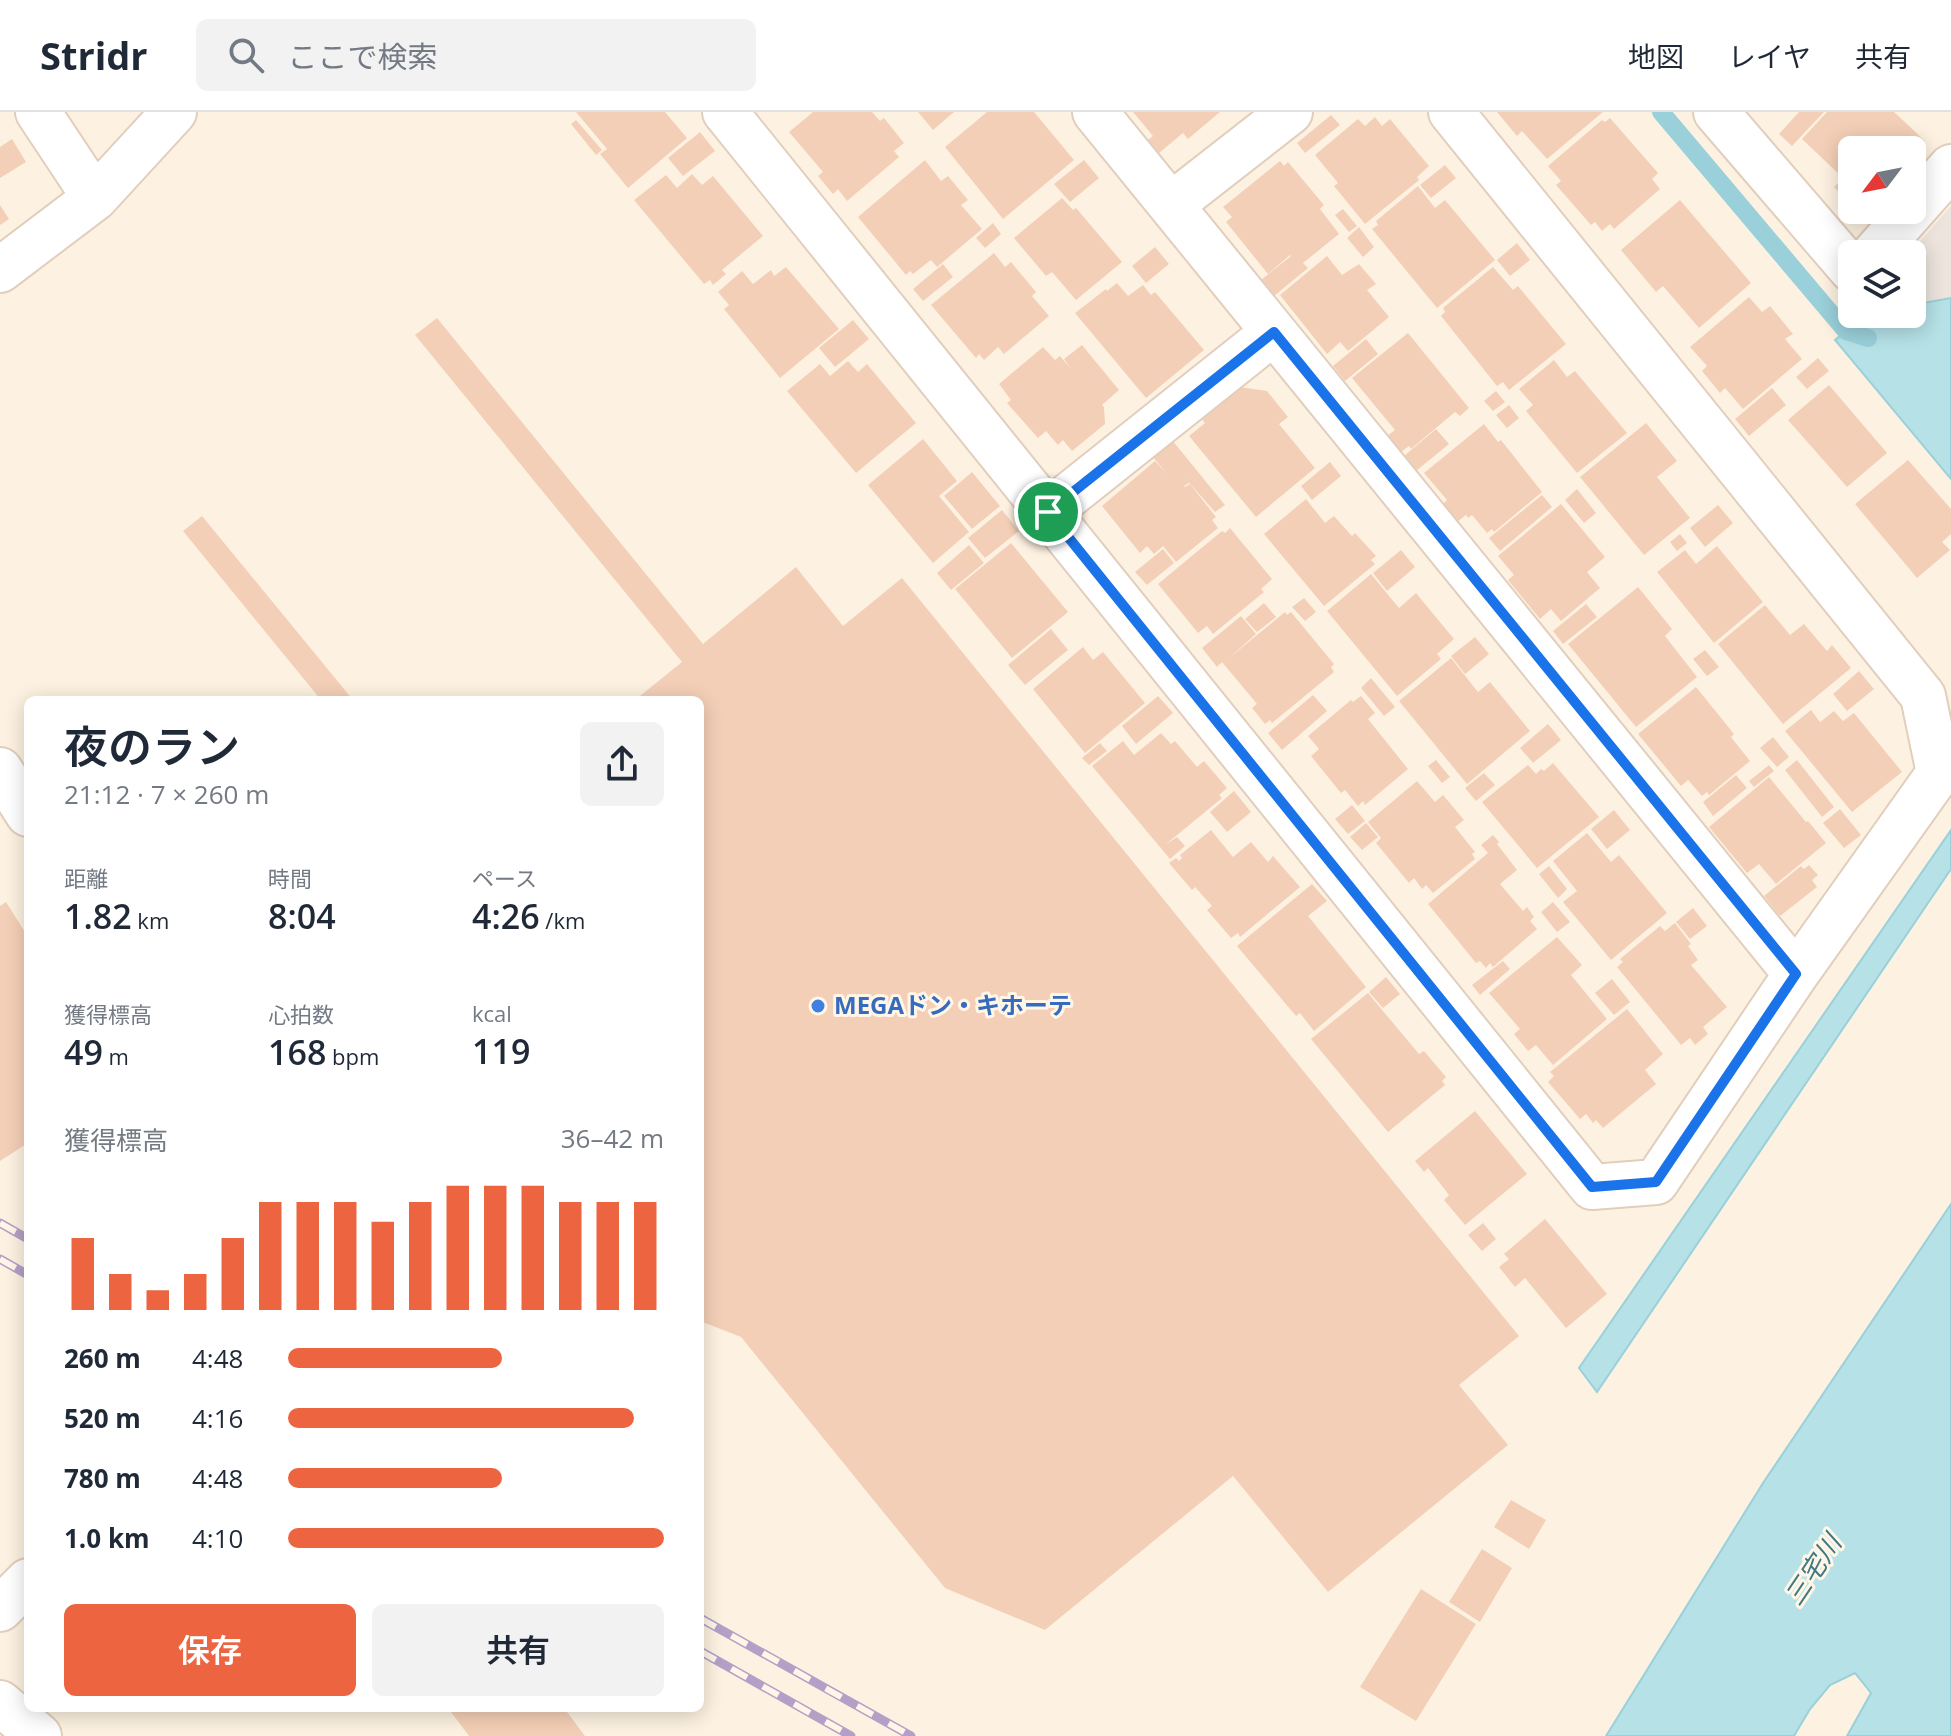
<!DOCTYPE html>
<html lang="ja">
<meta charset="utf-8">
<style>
:root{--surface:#fff;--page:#f2f2f3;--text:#1f2937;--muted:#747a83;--line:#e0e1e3;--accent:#ed6540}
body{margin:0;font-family:"Open Sans","Noto Sans JP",sans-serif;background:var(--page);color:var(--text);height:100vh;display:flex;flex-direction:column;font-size:30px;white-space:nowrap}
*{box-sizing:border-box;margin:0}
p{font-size:26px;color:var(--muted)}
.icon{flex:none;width:44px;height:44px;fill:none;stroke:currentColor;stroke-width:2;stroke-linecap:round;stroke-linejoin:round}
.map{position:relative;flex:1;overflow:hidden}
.panel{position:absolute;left:24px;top:584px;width:680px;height:1016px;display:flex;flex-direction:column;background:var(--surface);border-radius:12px;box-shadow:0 4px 20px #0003}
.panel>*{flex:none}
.needle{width:52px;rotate:238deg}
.fabs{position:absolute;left:1838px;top:24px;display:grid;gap:16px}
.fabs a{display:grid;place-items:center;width:88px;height:88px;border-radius:12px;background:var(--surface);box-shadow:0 4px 20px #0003;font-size:40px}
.pin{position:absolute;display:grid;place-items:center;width:68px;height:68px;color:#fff;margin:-34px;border:4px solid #fff;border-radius:50%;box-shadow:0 2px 8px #0007}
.round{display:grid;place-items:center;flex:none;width:84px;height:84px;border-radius:12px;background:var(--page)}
.head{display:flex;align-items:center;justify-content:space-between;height:136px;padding:0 40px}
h1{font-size:44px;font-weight:600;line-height:60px}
.stats{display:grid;grid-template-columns:repeat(3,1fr);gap:12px;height:136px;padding:8px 40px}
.stats div{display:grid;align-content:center}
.stats b{font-size:34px;font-weight:600}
.stats small{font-size:22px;font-weight:400}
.stats p{font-size:22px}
.chart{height:224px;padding:16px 40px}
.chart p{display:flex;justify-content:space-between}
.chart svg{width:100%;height:144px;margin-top:8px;stroke:var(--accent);stroke-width:6}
.action{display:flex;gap:16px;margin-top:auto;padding:16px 40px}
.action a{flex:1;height:92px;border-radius:12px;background:var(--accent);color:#fff;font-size:32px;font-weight:600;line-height:92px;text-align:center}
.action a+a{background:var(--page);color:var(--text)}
ul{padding:0 40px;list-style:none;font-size:26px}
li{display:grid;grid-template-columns:128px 96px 1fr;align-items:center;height:60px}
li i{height:20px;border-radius:10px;background:var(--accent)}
header{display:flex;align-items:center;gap:48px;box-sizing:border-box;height:112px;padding:0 40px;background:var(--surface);border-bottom:2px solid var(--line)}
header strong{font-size:38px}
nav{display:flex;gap:44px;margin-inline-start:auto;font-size:28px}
.search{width:560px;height:72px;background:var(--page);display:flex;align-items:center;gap:20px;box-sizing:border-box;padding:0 28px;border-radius:12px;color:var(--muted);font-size:30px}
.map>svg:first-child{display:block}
.industrial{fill:#ece4dd}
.water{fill:#b5e1e7;stroke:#9ad0da;stroke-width:2}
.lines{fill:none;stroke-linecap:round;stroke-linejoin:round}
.stream{stroke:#9ad0da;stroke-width:18}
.building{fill:#f4cfb7}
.minor-casing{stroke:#e2cebc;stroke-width:48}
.minor{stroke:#fff;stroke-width:44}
.rail-casing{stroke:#b4a0c7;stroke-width:9}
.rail{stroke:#fff6e8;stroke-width:6;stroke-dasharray:18;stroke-linecap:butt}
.route-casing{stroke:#fff;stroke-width:16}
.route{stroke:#1a73e8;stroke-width:10}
.shop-dot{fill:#3f7fe0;stroke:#fff6e8;stroke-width:3}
.labels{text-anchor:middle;stroke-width:6;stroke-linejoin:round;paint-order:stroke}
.shop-label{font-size:24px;font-weight:bold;fill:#366cbe;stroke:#fff6e8;text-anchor:start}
.water-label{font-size:26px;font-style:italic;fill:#3d7883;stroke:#fff6e8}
</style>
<header>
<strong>Stridr</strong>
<div class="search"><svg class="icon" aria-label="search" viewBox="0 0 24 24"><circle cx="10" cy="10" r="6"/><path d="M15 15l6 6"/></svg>ここで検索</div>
<nav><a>地図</a><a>レイヤ</a><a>共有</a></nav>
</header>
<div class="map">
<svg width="1951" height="1624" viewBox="0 0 1951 1624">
<rect width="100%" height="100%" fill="#fdf2e1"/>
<!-- industrial -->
<path class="industrial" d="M 1951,94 L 1951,186 L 1912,193 L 1912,142 L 1909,142 Z"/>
<!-- water -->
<path class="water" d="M 1951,186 L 1951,367 L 1835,228 L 1846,219 L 1853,205 L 1868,202 L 1912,202 L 1912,193 Z
M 1951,718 L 1951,757 L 1597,1280 L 1579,1256 Z
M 1951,1092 L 1951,1624 L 1847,1624 L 1871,1581 L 1855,1561 L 1830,1573 L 1810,1597 L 1794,1624 L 1606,1624 L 1763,1371 Z"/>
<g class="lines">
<!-- stream -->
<path class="stream" d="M 1661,0 L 1846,219 L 1868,226"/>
</g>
<!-- building -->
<path class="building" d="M 576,0 L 665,0 L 687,26 L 628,76 L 600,42 L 607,37 Z
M 813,0 L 872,0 L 880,9 L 884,6 L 904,31 L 894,39 L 899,45 L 847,89 L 838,77 L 833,82 L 818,64 L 823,60 L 789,20 Z
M 918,0 L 954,0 L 933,18 Z
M 987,0 L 1034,0 L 1074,48 L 1003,107 L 945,35 Z
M 1133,0 L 1220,0 L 1188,27 L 1183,21 L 1159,41 L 1148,28 L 1153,24 Z
M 1497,0 L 1603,0 L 1547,47 L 1522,19 L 1517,24 Z
M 1799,0 L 1824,0 L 1792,34 L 1779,22 Z
M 1827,0 L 1894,0 L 1925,29 L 1912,44 L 1912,38 L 1852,38 L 1852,93 L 1834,75 L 1843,66 L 1802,27 Z
M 1331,3 L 1340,13 L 1305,41 L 1297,31 Z
M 1375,5 L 1382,14 L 1390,7 L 1429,54 L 1417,65 L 1419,68 L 1365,112 L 1334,74 L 1338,71 L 1315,43 L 1358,7 L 1365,14 Z
M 1610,6 L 1658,61 L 1652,67 L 1660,77 L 1614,117 L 1610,112 L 1602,119 L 1595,110 L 1591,113 L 1556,73 L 1561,69 L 1548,54 L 1602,8 L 1605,10 Z
M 576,8 L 602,38 L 596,43 L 571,12 Z
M 700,20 L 715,39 L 683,64 L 668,46 Z
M 12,27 L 26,50 L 0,66 L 0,35 Z
M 925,48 L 941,69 L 948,64 L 968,88 L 961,93 L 982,117 L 937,155 L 931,148 L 913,162 L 910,159 L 906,163 L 858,105 Z
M 1084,48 L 1099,66 L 1070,90 L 1054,72 Z
M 1280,49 L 1284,54 L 1288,50 L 1324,93 L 1320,97 L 1339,122 L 1303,151 L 1308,156 L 1274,184 L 1261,168 L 1291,144 L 1290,143 L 1268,162 L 1226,110 L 1232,105 L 1223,95 Z
M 1445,53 L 1456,66 L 1431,86 L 1420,73 Z
M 692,62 L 702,73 L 713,64 L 763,124 L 722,158 L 726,162 L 713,173 L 710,168 L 704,172 L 634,88 L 666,63 L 677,76 Z
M 1418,74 L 1435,96 L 1445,88 L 1495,148 L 1437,196 L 1372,117 L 1378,113 L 1376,109 Z
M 1062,86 L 1073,98 L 1076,96 L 1122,150 L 1076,188 L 1052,160 L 1046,164 L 1014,126 Z
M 1680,88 L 1751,171 L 1699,216 L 1663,174 L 1656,180 L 1621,138 Z
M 0,93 L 9,107 L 0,113 Z
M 1343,97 L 1357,114 L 1349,120 L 1335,103 Z
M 1857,98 L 1879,98 L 1869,109 Z
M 993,111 L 1001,122 L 985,136 L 976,126 Z
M 1359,115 L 1374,135 L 1363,145 L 1347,126 Z
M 1517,131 L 1530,148 L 1510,164 L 1497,148 Z
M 1155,135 L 1169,152 L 1146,171 L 1132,154 Z
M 994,141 L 1005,155 L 1011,150 L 1036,180 L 1032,184 L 1049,204 L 1004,242 L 998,235 L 984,248 L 979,242 L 976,246 L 931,193 Z
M 1327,144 L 1342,163 L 1359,152 L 1376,172 L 1367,178 L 1389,205 L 1348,239 L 1340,230 L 1327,242 L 1280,183 Z
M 943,152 L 953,165 L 923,189 L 913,177 Z
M 786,155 L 839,217 L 780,266 L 724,197 L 729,193 L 718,180 L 742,159 L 753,172 L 771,158 L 774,164 Z
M 1493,155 L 1513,178 L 1518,174 L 1566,232 L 1509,278 L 1503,270 L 1497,274 L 1441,204 L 1445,200 L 1443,196 Z
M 1117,171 L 1128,184 L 1143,173 L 1151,183 L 1155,180 L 1204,238 L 1146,286 L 1075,201 L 1106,177 L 1107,179 Z
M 1749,185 L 1762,200 L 1770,194 L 1793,222 L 1785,227 L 1802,247 L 1743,297 L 1725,276 L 1720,281 L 1702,259 L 1707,254 L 1690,235 Z
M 437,206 L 703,532 L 796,455 L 843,514 L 902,466 L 1519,1224 L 1459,1273 L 1508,1333 L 1328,1480 L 1233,1364 L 1045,1518 L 945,1476 L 741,1225 L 700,1209 L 700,588 L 635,588 L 682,550 L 415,223 Z
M 853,208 L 869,227 L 835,255 L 819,236 Z
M 1408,221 L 1469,296 L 1460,304 L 1455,300 L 1411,337 L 1409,334 L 1401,340 L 1387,324 L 1395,318 L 1352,266 Z
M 1366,227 L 1378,242 L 1345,269 L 1333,254 Z
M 1082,233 L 1119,278 L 1102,293 L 1104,295 L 1105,312 L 1072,339 L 1063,328 L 1058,333 L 1046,319 L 1038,326 L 1007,291 L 1011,288 L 999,272 L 1043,235 L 1055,248 L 1060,244 L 1071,257 L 1064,247 Z
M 1818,246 L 1829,259 L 1807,277 L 1796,265 Z
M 1554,248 L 1567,265 L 1575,259 L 1627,321 L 1577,361 L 1526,299 L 1533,293 L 1519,277 Z
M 848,249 L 858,260 L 867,252 L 916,311 L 856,361 L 787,279 L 820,252 L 830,264 Z
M 1829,273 L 1887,341 L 1847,375 L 1788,308 Z
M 1239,275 L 1267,279 L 1288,305 L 1279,312 L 1315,356 L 1256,405 L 1189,324 L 1205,311 L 1201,306 Z
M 1772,276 L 1786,293 L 1749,324 L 1735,307 Z
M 1496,279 L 1505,290 L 1493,299 L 1484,289 Z
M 1509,293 L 1519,306 L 1507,316 L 1496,303 Z
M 1646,311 L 1677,349 L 1657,365 L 1690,406 L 1644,443 L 1580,365 Z
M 1484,312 L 1498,330 L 1501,328 L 1542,380 L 1494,420 L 1492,417 L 1487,421 L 1472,403 L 1468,406 L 1466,403 L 1457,410 L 1443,392 L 1447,388 L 1424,361 Z
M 1436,317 L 1449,332 L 1416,359 L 1404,344 Z
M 923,327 L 957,369 L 939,384 L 969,420 L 933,451 L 868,373 Z
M 1172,328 L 1225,393 L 1215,400 L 1184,365 L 1189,371 L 1184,374 L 1185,375 L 1190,372 L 1216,405 L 1212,408 L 1218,416 L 1176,450 L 1163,434 L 1154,442 L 1147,434 L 1140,441 L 1102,394 L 1155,349 L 1167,362 L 1152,344 Z
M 1908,348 L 1951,397 L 1951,422 L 1942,430 L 1950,438 L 1917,466 L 1855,392 Z
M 1330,350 L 1341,364 L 1312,388 L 1301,374 Z
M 972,360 L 1000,394 L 972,417 L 944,384 Z
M 1577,377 L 1596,401 L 1584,411 L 1565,388 Z
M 1542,383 L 1552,395 L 1500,439 L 1489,426 Z
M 1306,387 L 1325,411 L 1334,404 L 1352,424 L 1355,421 L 1376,444 L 1371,448 L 1375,452 L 1324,494 L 1264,422 Z
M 1561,392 L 1605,445 L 1587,460 L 1600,476 L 1561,509 L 1551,497 L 1540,507 L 1508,468 L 1514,463 L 1498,444 Z
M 1718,393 L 1733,411 L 1705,435 L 1690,416 Z
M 1002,398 L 1019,419 L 985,446 L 968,426 Z
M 202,404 L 353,588 L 321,588 L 183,419 Z
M 1230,416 L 1272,467 L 1261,477 L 1264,480 L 1213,522 L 1207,514 L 1198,521 L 1158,472 L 1222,419 L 1225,421 Z
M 1680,422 L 1687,431 L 1677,439 L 1670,430 Z
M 1011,431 L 1068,500 L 1012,546 L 955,477 Z
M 969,433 L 984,451 L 951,478 L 937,461 Z
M 1717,434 L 1763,490 L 1714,531 L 1657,460 L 1685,438 L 1696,452 Z
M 1163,437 L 1174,451 L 1147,473 L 1135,460 Z
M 1401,438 L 1415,455 L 1387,479 L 1373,461 Z
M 1371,462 L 1399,496 L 1416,481 L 1454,527 L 1437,542 L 1441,547 L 1397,584 L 1327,499 Z
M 1638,475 L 1672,517 L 1665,524 L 1697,565 L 1636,615 L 1568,532 Z
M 1304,486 L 1316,500 L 1305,509 L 1292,495 Z
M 1264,491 L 1276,505 L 1257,520 L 1245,507 Z
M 1586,492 L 1597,505 L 1563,532 L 1553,519 Z
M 1765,493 L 1790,523 L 1804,512 L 1827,539 L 1832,533 L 1851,556 L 1783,612 L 1718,532 Z
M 1285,500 L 1287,503 L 1291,500 L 1334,552 L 1331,555 L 1334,560 L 1272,611 L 1270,608 L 1265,612 L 1252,596 L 1257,592 L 1222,550 L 1217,555 L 1202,536 L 1241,504 L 1256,522 L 1229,546 Z
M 1051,517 L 1068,538 L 1025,573 L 1008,553 Z
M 1475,525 L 1489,542 L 1465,562 L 1451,544 Z
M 1083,535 L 1093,548 L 1103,540 L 1145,591 L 1085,641 L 1033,577 Z
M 1705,538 L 1719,555 L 1707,564 L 1693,547 Z
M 1451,546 L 1478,580 L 1490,570 L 1530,619 L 1467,672 L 1399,589 Z
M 1859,559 L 1874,577 L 1847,599 L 1833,582 Z
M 1371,566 L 1395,595 L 1384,604 L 1361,576 Z
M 1696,575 L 1734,622 L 1731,625 L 1750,649 L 1709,683 L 1707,680 L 1702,684 L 1688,668 L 1681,674 L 1638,622 Z
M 1313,583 L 1327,599 L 1282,638 L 1268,621 Z
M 1158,584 L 1173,601 L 1136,632 L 1122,614 Z
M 1361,584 L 1375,601 L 1368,607 L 1408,657 L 1365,693 L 1363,689 L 1358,694 L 1345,678 L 1341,681 L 1311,644 L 1319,637 L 1308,624 L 1351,588 L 1353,590 Z
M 1811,598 L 1820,610 L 1834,599 L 1843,609 L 1854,601 L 1902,660 L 1852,700 L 1785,619 Z
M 1548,612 L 1561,628 L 1533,651 L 1520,636 Z
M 1161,621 L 1171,632 L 1175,629 L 1197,655 L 1204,649 L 1227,676 L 1219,683 L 1222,686 L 1165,733 L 1177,725 L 1185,734 L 1170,747 L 1092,654 L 1123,629 L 1134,643 Z
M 1773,625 L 1789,645 L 1777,655 L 1760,636 Z
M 1100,631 L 1107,639 L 1089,653 L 1082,646 Z
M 1436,648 L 1450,665 L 1442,671 L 1428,654 Z
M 1797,648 L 1834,695 L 1822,705 L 1785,658 Z
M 1553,651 L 1599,705 L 1537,756 L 1482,690 L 1528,653 L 1536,662 L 1541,657 L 1544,659 Z
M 1769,653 L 1774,659 L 1754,675 L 1749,669 Z
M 1484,661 L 1495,673 L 1476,689 L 1465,676 Z
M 1736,663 L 1747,676 L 1713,704 L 1703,690 Z
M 1769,665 L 1806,710 L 1808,709 L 1826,731 L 1776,772 L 1759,752 L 1747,761 L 1709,715 Z
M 1417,669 L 1435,690 L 1443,683 L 1464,708 L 1455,715 L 1475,740 L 1472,742 L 1475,747 L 1433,781 L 1426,773 L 1422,777 L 1414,766 L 1409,771 L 1376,731 L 1381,726 L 1368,710 Z
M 1234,679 L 1251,700 L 1227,720 L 1210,700 Z
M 1352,693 L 1365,709 L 1348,722 L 1335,707 Z
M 1840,697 L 1861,723 L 1844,736 L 1823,711 Z
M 1614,698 L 1630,718 L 1607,737 L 1591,717 Z
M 1366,711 L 1378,725 L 1362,738 L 1350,725 Z
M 1211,718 L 1233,745 L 1251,730 L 1268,750 L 1273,744 L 1300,775 L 1240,825 L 1238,821 L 1231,826 L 1207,798 L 1212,794 L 1195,775 L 1192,778 L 1169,751 L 1176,746 L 1179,749 L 1182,746 L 1180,743 Z
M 1587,721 L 1611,750 L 1619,743 L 1667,801 L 1611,848 L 1563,790 L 1577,779 L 1553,749 Z
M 1493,723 L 1499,730 L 1497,732 L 1517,758 L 1500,772 L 1523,799 L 1527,795 L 1534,805 L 1530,809 L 1537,817 L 1493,855 L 1490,851 L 1486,856 L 1480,849 L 1476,851 L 1428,792 L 1488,741 L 1481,733 Z
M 1809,753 L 1818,763 L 1812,768 L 1817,775 L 1780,804 L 1764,784 L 1801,754 L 1804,757 Z
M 1549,754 L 1567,777 L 1558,786 L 1539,762 Z
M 1312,772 L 1327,789 L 1308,804 L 1366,875 L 1314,919 L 1300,901 L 1296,904 L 1237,834 Z
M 6,790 L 28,825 L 28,1031 L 0,1049 L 0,794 Z
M 1553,790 L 1570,810 L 1557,820 L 1541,800 Z
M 1693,796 L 1707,814 L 1690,827 L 1676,810 Z
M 1675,811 L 1691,832 L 1688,834 L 1698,848 L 1691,853 L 1727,895 L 1703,915 L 1708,922 L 1695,933 L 1690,926 L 1681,933 L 1617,855 L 1623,850 L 1620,847 L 1660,814 L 1665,819 Z
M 1557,825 L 1582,853 L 1571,863 L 1607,907 L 1553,953 L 1536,933 L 1528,939 L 1514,922 L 1520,917 L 1489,881 Z
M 1503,849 L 1510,857 L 1480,883 L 1472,873 Z
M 1386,865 L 1400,882 L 1383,896 L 1369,880 Z
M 1612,867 L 1630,890 L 1614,903 L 1595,881 Z
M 1368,881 L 1419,942 L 1424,939 L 1446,965 L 1442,969 L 1445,973 L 1388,1020 L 1311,927 Z
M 1627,897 L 1663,942 L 1645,958 L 1656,972 L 1603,1016 L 1596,1008 L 1593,1011 L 1586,1002 L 1580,1007 L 1548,970 L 1554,964 L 1550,960 Z
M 1475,999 L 1527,1062 L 1465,1113 L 1444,1088 L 1449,1083 L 1428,1056 L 1424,1060 L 1415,1049 Z
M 1545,1107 L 1607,1182 L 1566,1216 L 1525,1166 L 1515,1175 L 1499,1155 L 1509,1147 L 1504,1142 Z
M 1483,1111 L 1496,1127 L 1482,1139 L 1468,1123 Z
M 1511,1388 L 1546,1408 L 1529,1437 L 1494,1415 Z
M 1482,1437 L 1512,1456 L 1480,1510 L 1449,1490 Z
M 1421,1477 L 1476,1512 L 1416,1609 L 1360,1575 Z
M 448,1596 L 564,1596 L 585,1624 L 469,1624 Z"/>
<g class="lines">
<defs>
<path id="minor" d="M 38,0 L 95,86
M 725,0 L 1592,1075 L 1656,1070 L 1796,862 L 1939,661 L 1923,584 L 1451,0
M 1095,0 L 1796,862
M 1716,0 L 1852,158
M 1171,93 L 1290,0
M 1874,142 L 1951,55
M 0,158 L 95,86 L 174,0
M 1048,400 L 1274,220
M 0,658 L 28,702
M 0,1497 L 28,1469
M 0,1591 L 39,1624"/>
</defs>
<!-- minor casing -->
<use href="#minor" class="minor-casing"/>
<!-- minor -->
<use href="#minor" class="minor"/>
<defs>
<path id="rail" d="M 0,1111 L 28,1127
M 0,1147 L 28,1163
M 700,1506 L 911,1624
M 700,1539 L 851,1624"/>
</defs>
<!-- rail casing -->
<use href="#rail" class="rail-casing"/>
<!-- rail -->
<use href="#rail" class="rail"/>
</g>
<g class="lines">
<defs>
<path id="route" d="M 1274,220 L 1796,862 L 1656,1070 L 1592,1075 L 1048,400 Z"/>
</defs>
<!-- route casing -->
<use href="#route" class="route-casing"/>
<!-- route -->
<use href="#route" class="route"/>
</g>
<!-- markers -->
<circle class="shop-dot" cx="818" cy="894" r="8"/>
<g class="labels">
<!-- shop labels -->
<g class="shop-label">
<text x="834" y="902">MEGAドン・キホーテ</text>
</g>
<!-- water labels -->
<g class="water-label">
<text transform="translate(1813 1458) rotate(-56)" y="9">三宅川</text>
</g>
</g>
</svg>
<div class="fabs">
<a><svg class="needle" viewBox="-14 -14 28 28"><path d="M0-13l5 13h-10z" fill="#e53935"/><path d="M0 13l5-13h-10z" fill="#747a83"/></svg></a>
<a><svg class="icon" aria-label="layers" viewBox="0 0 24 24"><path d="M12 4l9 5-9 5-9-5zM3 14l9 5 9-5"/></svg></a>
</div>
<div class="pin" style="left:1048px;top:400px;background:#1e9e55"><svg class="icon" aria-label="arrive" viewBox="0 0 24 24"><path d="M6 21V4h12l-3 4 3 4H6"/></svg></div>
<section class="panel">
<div class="head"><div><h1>夜のラン</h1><p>21:12 · 7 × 260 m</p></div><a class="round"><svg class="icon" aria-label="share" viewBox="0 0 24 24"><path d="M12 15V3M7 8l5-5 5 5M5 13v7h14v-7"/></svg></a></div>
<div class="stats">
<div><p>距離</p><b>1.82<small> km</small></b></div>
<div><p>時間</p><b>8:04</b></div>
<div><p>ペース</p><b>4:26<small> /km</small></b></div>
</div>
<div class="stats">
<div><p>獲得標高</p><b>49<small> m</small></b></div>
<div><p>心拍数</p><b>168<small> bpm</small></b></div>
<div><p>kcal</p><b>119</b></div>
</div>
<div class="chart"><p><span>獲得標高</span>36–42 m</p>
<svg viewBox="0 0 160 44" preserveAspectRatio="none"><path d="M5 44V22M15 44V33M25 44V38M35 44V33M45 44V22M55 44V11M65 44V11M75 44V11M85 44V17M95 44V11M105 44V6M115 44V6M125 44V6M135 44V11M145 44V11M155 44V11"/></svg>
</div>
<ul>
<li><b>260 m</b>4:48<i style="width:57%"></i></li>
<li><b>520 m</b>4:16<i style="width:92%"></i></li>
<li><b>780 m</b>4:48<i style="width:57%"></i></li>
<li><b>1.0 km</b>4:10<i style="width:100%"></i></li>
</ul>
<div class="action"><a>保存</a><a>共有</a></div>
</section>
</div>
